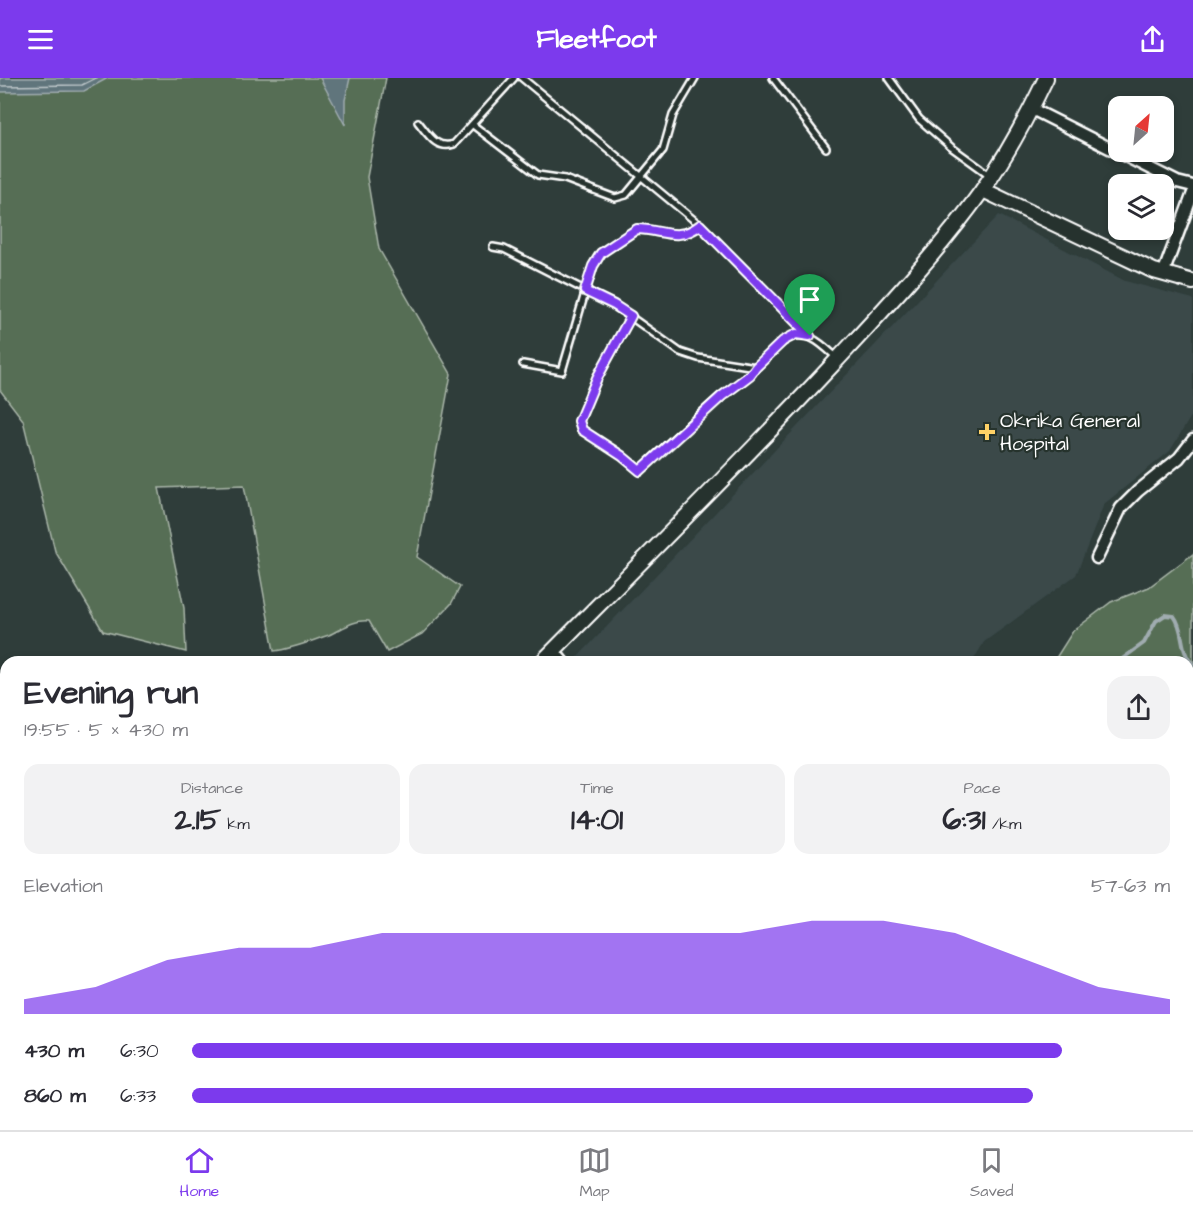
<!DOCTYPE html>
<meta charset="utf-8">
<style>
:root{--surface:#fff;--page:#f2f2f3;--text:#2b2b33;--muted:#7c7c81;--line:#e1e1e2;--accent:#7c3aed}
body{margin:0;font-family:"Architects Daughter",sans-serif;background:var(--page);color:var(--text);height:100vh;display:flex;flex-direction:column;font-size:22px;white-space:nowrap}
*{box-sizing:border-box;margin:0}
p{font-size:20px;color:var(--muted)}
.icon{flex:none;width:33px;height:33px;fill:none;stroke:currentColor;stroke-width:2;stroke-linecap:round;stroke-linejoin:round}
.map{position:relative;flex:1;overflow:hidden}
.side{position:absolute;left:0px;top:578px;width:1194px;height:476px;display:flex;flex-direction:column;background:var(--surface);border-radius:18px 18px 0 0;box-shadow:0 3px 9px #0003}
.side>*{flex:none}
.needle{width:39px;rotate:27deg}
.controls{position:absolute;left:1108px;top:18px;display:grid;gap:12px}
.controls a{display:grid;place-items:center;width:66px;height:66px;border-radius:12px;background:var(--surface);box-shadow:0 3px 9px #0003;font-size:30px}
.pin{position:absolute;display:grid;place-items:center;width:51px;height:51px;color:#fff;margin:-62px -26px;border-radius:50% 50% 50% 0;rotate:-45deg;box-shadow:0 0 6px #0007}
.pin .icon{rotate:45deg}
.round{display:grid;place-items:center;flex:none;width:63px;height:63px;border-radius:18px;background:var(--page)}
.head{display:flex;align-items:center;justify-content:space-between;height:102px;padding:0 24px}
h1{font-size:33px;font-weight:700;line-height:45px}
.figures{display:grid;grid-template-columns:repeat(3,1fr);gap:9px;height:102px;padding:6px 24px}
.figures div{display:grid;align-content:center;border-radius:15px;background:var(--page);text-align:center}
.figures b{font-size:30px;font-weight:700}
.figures small{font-size:16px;font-weight:400}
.figures p{font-size:16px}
.chart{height:168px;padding:12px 24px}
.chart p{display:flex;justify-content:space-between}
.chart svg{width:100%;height:108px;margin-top:6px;fill:var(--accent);opacity:.7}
ul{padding:0 24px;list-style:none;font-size:20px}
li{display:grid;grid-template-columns:96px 72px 1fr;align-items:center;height:45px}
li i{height:15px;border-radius:8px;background:var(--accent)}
header{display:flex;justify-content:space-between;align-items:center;height:78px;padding:0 24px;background:var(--accent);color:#fff;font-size:27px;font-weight:700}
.tab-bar{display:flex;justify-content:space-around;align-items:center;height:84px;border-top:2px solid var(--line);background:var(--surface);font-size:16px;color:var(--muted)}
.tab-bar a{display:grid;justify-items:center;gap:3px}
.tab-bar .selected{color:var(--accent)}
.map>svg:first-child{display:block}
.built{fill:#3a494a}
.green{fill:#566e54;stroke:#aab6aa;stroke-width:1.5}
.water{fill:#60757c;stroke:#a0acb0;stroke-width:1.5}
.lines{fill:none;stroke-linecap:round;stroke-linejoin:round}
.shore{stroke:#bfc8cb;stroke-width:1.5}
.stream{stroke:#a0acb0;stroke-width:4}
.lane-casing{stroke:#fff;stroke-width:10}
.street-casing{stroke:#fff;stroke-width:15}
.secondary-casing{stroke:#fff;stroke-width:18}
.lane{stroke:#26332d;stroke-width:5}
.street{stroke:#26332d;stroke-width:10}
.secondary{stroke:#26332d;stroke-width:14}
.route-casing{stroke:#fff;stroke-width:12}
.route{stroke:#7c3aed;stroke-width:8}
.poi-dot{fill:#ffd166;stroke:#26332d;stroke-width:2}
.labels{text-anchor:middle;stroke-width:4.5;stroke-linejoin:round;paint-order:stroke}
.poi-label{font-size:20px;fill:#fff;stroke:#26332d;text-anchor:start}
</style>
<header><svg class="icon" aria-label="menu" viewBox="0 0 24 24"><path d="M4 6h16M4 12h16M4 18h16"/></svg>Fleetfoot<svg class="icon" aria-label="share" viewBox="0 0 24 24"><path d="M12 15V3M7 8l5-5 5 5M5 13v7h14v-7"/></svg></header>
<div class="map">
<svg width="1193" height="1052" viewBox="0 0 1193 1052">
<rect width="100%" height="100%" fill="#2f3d3a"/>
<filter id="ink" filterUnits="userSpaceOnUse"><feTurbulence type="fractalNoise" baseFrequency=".0167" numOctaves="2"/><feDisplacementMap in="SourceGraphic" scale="12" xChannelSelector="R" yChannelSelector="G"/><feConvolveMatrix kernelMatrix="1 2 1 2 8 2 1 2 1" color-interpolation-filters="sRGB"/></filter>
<g filter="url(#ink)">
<!-- built -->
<path class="built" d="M 999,137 L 1125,203 L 1193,221 L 1193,335 L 1170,373 L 1104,426 L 1076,497 L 984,564 L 973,583 L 574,583 Z"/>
<!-- green -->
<path class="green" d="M 0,0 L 386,0 L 367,99 L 379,171 L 451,296 L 417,479 L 460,509 L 451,526 L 422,556 L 387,574 L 369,543 C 354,541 342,551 329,557 C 311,563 293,571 274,573 L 244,407 L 159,410 L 184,530 L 186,574 L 103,553 L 55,473 L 23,342 L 0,312 Z
M 1193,476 L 1193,982 L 1188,977 L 1188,584 L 1054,583 L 1073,553 L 1111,524 L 1149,509 Z
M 495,1047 L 599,1047 L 619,1052 L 479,1052 Z
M 968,1047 L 1165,1047 L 1159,1052 L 967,1052 Z"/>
<!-- water -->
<path class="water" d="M 0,0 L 108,0 L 84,13 L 0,14 Z
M 320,0 L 350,0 L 345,22 L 345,47 Z
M 1188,977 L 1193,982 L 1193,1039 L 1188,1045 L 1188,1022 L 1191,1008 Z"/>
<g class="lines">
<!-- shore -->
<path class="shore" d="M 0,8 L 82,7 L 96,0"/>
<!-- stream -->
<path class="stream" d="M 1118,584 L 1144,565 L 1156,543 L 1165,537 L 1174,538 C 1185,552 1179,574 1193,586"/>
<defs>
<path id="lane" d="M 522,0 L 700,147 L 810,258
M 773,0 L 826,70
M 889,0 L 919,41 L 951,69 L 991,98
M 418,44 C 428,56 436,72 454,66 L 514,0
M 473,47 L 538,97 L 565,101 L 615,120 L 626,117 L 663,72 L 673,37 L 695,0
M 493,169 L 504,171 L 614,227 L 680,274 L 698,280 L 756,289 C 766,281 773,270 784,263 C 805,248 822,266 837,280
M 631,238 L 597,300 L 579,343 L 582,352 L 622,378 L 640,393 C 666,367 693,343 720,319 C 733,309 747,302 756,289
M 523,286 L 562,293 L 593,188 L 601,175 L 637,151 C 661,151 678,165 700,147
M 134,1047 L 137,1052
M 667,1047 L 674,1052
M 21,1052 L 27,1047
M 150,1052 L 157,1047
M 395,1052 L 406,1047
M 797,1052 L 799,1047"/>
<path id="street" d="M 1032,31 L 1177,104 L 1193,108
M 1163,196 L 1193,115
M 1097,480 L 1121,430 L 1138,413 L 1179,380 L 1193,362
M 553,572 L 563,584
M 0,752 L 6,751"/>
<path id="secondary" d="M 983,112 L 1154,193 L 1193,204
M 542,584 C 641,484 741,385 837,282 C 887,228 938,174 981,114 C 1005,80 1028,38 1046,0
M 0,687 L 6,687"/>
</defs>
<!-- lane casing -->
<use href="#lane" class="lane-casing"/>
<!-- street casing -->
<use href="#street" class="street-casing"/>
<!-- secondary casing -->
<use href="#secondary" class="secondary-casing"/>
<!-- lane -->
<use href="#lane" class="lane"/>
<!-- street -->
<use href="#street" class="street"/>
<!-- secondary -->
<use href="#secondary" class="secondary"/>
</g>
</g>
<g class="lines" filter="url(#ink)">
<defs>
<path id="route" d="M 700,147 L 810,258 L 796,256 L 783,263 L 756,289 L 750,297 L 722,318 L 640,393 L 622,378 L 582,352 L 579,343 L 597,300 L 631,238 L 614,227 L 585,213 L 593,188 L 601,175 L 637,151 C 661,151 678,165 700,147 Z"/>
</defs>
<!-- route casing -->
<use href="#route" class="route-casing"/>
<!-- route -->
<use href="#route" class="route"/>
</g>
<!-- markers -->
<path class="poi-dot" d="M984 345h6v6h6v6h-6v6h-6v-6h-6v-6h6z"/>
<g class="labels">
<!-- poi labels -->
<g class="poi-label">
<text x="1000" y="349">Okrika General<tspan x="1000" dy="23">Hospital</tspan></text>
</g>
</g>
</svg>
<div class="controls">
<a><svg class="needle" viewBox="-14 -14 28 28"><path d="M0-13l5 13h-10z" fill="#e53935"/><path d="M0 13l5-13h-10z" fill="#7c7c81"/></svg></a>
<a><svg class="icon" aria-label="layers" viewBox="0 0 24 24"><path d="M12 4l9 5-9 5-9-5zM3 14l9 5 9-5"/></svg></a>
</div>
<div class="pin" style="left:810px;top:258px;background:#1e9e55"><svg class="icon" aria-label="arrive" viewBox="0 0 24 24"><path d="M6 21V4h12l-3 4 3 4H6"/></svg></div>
<section class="side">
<div class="head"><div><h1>Evening run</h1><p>19:55 · 5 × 430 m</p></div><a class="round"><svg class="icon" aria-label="share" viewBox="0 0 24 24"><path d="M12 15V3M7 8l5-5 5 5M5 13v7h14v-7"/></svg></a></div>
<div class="figures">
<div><p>Distance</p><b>2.15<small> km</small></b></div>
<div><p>Time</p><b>14:01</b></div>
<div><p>Pace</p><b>6:31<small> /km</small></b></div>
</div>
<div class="chart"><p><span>Elevation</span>57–63 m</p>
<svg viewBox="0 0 160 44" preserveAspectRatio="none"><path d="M0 44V38L10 33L20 22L30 17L40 17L50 11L60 11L70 11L80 11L90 11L100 11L110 6L120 6L130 11L140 22L150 33L160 38V44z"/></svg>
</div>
<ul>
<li><b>430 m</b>6:30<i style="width:89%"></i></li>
<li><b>860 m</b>6:33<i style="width:86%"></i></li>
</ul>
</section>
</div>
<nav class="tab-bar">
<a class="selected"><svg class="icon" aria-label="home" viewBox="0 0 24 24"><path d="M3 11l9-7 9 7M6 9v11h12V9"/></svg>Home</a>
<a><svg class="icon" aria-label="map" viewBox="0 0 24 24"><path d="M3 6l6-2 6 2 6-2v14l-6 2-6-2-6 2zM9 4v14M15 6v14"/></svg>Map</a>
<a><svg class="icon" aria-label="saved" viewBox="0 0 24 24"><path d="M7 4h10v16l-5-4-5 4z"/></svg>Saved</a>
</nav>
